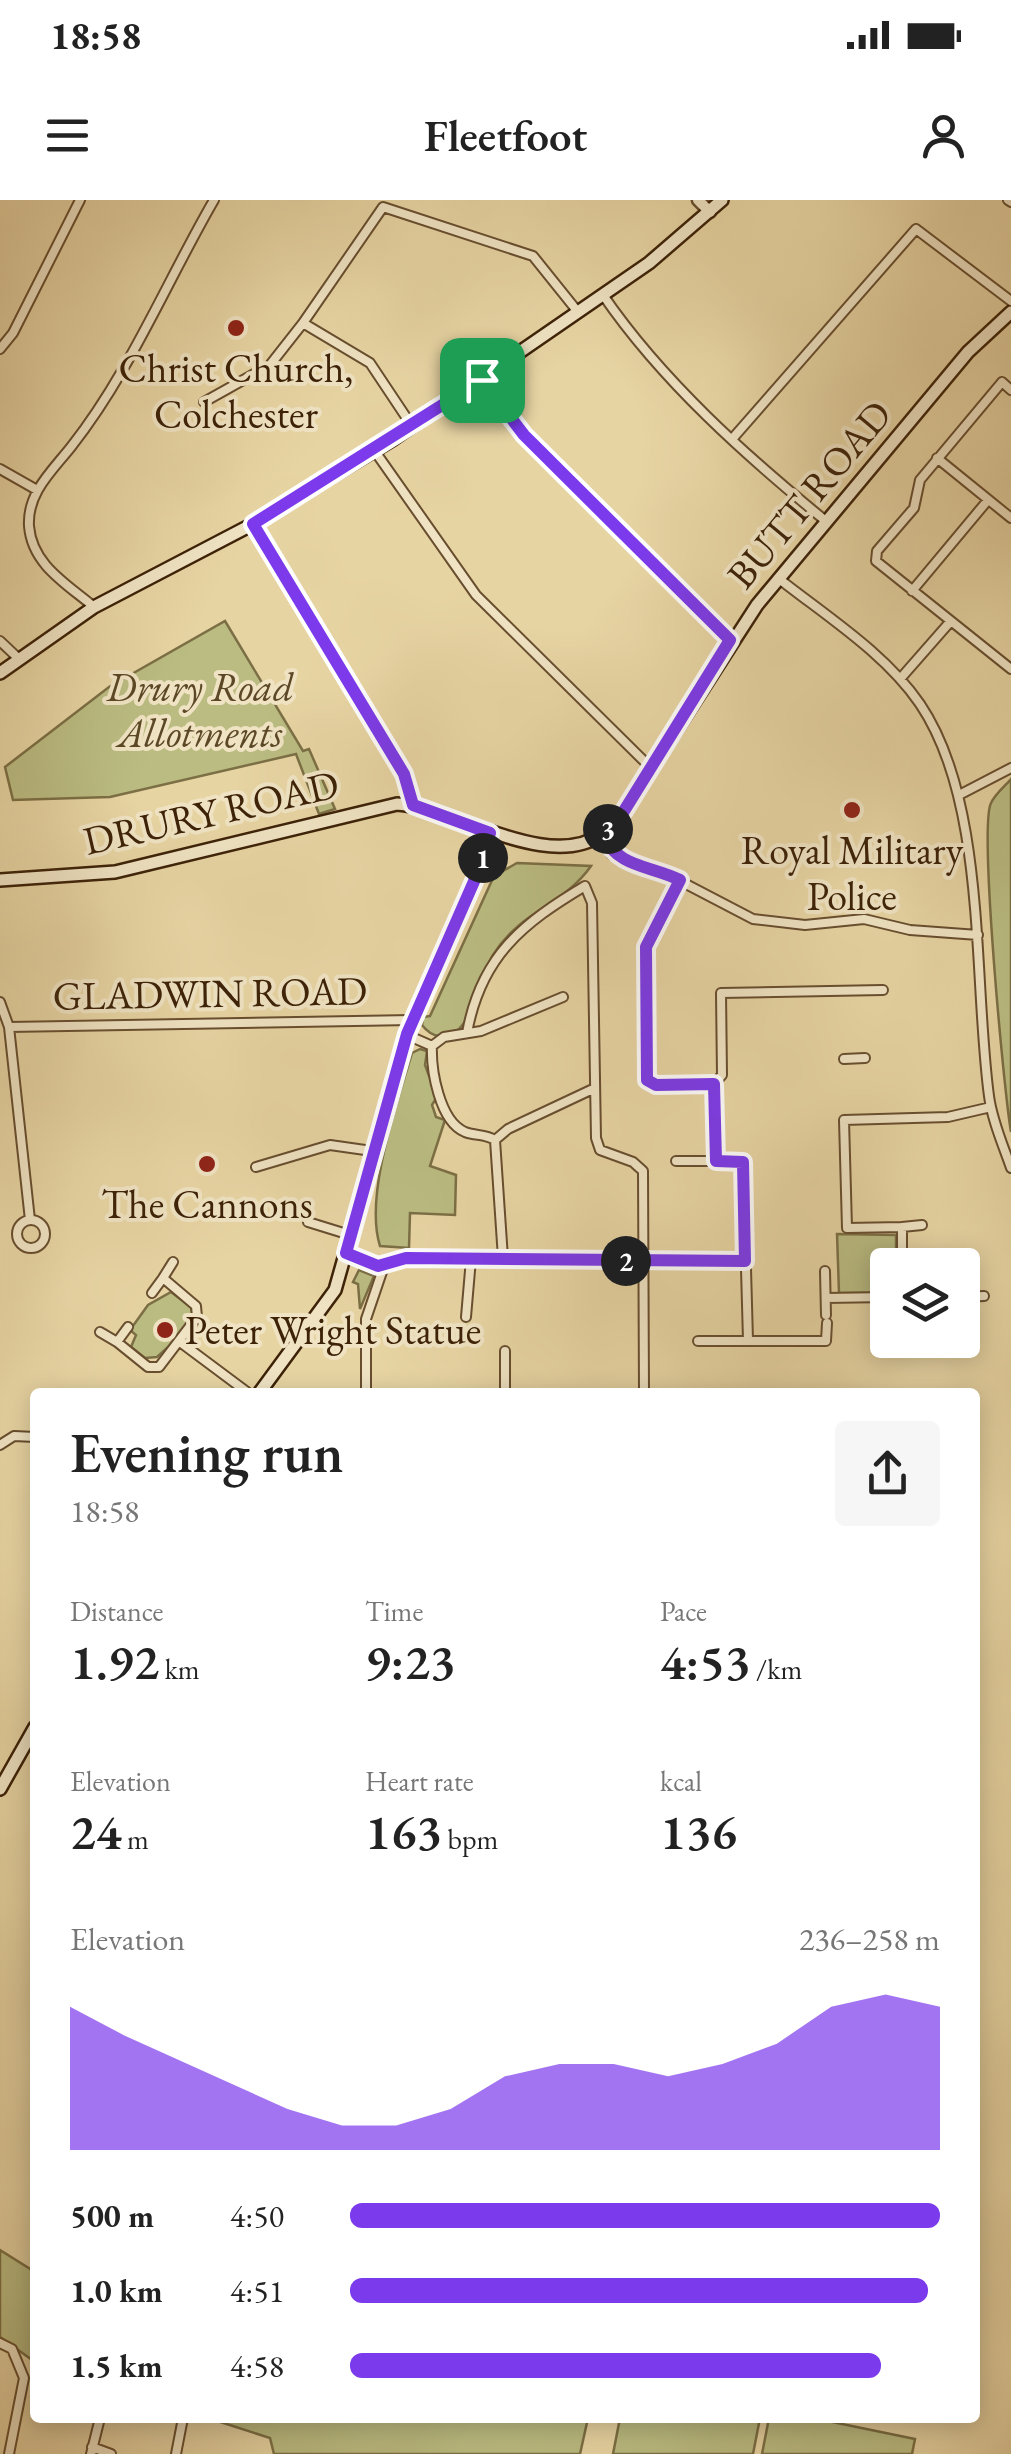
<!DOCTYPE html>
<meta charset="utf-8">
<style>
:root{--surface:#fff;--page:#f6f6f6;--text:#222;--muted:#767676;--accent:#7c3aed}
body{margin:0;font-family:"EB Garamond",serif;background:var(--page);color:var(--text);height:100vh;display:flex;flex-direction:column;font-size:38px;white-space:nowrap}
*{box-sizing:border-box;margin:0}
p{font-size:32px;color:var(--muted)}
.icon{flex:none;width:55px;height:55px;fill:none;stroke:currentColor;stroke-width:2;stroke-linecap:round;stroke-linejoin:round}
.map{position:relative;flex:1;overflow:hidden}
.panel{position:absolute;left:30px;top:1188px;width:950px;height:1035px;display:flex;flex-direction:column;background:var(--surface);border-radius:10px;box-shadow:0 5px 25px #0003}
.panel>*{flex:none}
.fabs{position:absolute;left:870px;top:1048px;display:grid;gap:20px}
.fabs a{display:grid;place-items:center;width:110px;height:110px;border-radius:10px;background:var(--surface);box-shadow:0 5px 25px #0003;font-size:50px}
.pin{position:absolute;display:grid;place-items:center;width:85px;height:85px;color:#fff;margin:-42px;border-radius:20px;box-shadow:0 5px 15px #0006}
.km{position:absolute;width:50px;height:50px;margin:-25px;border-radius:50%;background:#222;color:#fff;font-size:28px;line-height:50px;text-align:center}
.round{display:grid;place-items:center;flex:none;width:105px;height:105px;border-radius:10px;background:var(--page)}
.summary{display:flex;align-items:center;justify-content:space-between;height:170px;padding:0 40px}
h1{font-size:55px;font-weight:600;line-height:75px}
.figures{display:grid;grid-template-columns:repeat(3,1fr);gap:15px;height:170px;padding:10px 40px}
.figures div{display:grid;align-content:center}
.figures b{font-size:50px;font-weight:600}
.figures small{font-size:28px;font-weight:400}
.figures p{font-size:28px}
.chart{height:280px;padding:20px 40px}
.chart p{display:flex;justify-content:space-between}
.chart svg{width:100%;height:180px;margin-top:10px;fill:var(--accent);opacity:.7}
ul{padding:0 40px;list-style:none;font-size:32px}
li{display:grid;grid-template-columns:160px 120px 1fr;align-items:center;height:75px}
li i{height:25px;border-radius:12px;background:var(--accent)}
.status{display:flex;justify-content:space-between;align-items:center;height:70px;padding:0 50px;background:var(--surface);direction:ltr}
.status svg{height:28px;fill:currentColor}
header{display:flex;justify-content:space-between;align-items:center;height:130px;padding:0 40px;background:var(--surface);font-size:45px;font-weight:600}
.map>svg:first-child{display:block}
.green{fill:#babc82;stroke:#7c6f45;stroke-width:2.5}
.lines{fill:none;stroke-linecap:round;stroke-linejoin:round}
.minor-casing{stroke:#684e2f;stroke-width:12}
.tertiary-casing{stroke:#684e2f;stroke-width:15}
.secondary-casing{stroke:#3d2208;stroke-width:16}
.minor{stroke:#efe3c3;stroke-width:8}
.tertiary{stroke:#efe3c3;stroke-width:10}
.secondary{stroke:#efe3c3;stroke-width:11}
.route-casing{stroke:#fff;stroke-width:20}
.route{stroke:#7c3aed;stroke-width:12}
.poi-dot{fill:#8f2418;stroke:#efe3c3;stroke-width:4}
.labels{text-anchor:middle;stroke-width:8;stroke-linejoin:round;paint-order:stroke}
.poi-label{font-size:40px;fill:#3d2208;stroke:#efe3c3}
.street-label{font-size:40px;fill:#3d2208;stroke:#efe3c3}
.park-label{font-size:40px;font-style:italic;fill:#5c4826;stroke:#efe3c3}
</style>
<div class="status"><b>18:58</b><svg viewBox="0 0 49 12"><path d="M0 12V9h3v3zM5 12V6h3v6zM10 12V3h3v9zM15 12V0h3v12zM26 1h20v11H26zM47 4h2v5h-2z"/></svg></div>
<header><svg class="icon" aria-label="menu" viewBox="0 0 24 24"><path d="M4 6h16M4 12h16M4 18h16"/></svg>Fleetfoot<svg class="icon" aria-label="person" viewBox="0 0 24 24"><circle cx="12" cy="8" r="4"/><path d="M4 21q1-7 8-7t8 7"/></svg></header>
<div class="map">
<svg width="1011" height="2254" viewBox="0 0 1011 2254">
<rect width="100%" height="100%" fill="#e7d4a3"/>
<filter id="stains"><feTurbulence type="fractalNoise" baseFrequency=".002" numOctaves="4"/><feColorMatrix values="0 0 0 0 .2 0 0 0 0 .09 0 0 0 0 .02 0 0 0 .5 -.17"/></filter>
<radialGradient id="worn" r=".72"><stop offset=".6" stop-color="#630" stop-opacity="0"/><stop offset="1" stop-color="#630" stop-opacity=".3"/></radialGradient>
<!-- green -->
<path class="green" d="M 225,421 L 303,551 L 309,549 L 335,609 L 319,614 L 296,554 L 110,597 L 13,600 L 5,567 L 109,487 Z
M 1011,579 L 1011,932 C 1004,892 979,627 991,603 C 995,594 1005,586 1011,579 Z
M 517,663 L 591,666 C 563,706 522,709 493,755 C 482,774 474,814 460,828 C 447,842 431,837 422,825 L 423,817 L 430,816 L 494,676 Z
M 420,849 L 427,851 L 425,865 L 437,897 L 432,905 L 436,917 L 445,920 L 430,966 L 456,975 L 455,1015 L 410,1013 L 409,1048 L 380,1046 C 364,996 397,904 412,853 Z
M 837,1034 L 896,1035 L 896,1065 L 888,1065 L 887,1093 L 839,1093 Z
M 359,1070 L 374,1076 L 360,1109 L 358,1084 L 353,1082 Z
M 171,1092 L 191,1107 L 193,1116 L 178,1137 L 164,1125 L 162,1135 L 176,1140 L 157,1157 L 145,1158 L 131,1147 L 136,1135 L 130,1130 L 148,1105 Z
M 0,2050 L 35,2072 L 35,2162 L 0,2137 Z
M 208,2218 L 588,2218 L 580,2254 L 274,2254 L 270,2238 Z
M 620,2218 L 760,2218 L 753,2254 L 613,2254 Z
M 769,2218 L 813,2218 L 915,2239 L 912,2254 L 762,2254 Z"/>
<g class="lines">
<defs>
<path id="minor" d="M 1008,0 L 1011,2
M 603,95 C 662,181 746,256 827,322
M 0,149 L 13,133 L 80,0
M 482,180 L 524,235 L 730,441
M 1011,190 L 1002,182 L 920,280 L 914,308 L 877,351 L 876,361 L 1011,469
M 204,202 L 270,165 L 303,123
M 412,226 L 370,163 L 303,123 L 383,7 L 533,56 L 578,112
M 733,238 L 916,29 L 1011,101
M 374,250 L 476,395 L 650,567
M 937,258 L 1011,318
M 0,269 L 37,290
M 253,324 L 404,574 L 413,605
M 778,378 C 826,416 885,453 920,504 C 987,603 973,778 989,896 C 992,920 1003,945 1011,968
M 912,391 L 988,300
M 94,407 C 67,384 32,365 29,326 C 27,293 52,271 71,247 C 129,174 167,81 214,0
M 0,441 L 18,458
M 900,479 L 950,422
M 961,594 L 1011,568
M 602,635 L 611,654 L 627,663 L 659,670 L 753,719 L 805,725 L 864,719 L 910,730 L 978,735
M 679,681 L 646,747 L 647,880 L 656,885 L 714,884 L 716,961 L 743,962 L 748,1140
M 0,802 L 9,827 L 30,1020
M 9,827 L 412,820
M 467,833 C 481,756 523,723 585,686 L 592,703 L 596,938 L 600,950 L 633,962 L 643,971 L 644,1192
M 407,835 L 432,846 C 431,869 439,921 465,932 C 476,936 485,934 495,940 L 508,929 L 595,888
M 432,846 L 444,837 L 481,831 L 563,797
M 844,859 L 865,858
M 714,884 L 722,875 L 721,793 L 883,790
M 495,940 L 503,1058
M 676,961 L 716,961
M 256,967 L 330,945 L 372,951
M17 1034a14 14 0 1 1 28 0a14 14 0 1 1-28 0Z
M 308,1022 L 350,1035
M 902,1027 L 922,1025
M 346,1053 L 373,1061 L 382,1072 L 366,1119 L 366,1192
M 902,1065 L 902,1027 L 847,1028 L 844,920 L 948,917 L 991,907
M 379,1066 L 405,1059 L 745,1061
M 825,1071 L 826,1115
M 163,1078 L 173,1062
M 962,1097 L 984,1096
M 826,1098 L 888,1097
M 466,1117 L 471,1059
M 100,1132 L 117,1142 L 128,1127
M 698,1141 L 826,1141 L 827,1123
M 117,1142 L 148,1167 L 159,1167 L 197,1117 L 196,1106 L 163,1078 L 152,1093
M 180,1142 L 247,1192
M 505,1151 L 505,1192
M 0,1245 L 14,1236 L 35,1237
M 0,2143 L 12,2149 L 24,2178 L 9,2254
M 92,2247 L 111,2254
M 91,2254 L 100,2218
M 176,2254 L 183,2218"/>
<path id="tertiary" d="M 698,0 L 710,12"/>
<path id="secondary" d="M 0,473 L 94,407 L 253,324 L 392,240 L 649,63 L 722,0
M 0,680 L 115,672 L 397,604 C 454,607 548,673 602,634 C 610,629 617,618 624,611 L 757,405 L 968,152 L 1011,112
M 260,1192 L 335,1090 L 407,835 L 479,669 L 490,633
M 0,1589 L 35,1527"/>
</defs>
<!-- minor casing -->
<use href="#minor" class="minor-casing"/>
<!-- tertiary casing -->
<use href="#tertiary" class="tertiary-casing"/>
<!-- secondary casing -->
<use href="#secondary" class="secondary-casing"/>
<!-- minor -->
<use href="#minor" class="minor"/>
<!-- tertiary -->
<use href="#tertiary" class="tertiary"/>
<!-- secondary -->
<use href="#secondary" class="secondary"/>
</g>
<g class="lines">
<defs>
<path id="route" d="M 482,180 L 524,235 L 730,440 L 624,611 L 602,635 C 619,668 649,665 680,680 L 646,747 L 647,880 L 656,885 L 714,884 L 716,961 L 743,962 L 745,1061 L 406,1058 L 378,1066 L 346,1053 L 407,834 L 479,670 L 490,633 L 413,605 L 404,574 L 253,324 Z"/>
</defs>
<!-- route casing -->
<use href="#route" class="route-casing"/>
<!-- route -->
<use href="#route" class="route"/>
</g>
<!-- markers -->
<g class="poi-dot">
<circle cx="236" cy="128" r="10"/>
<circle cx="852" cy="610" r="10"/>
<circle cx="207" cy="964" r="10"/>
<circle cx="165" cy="1130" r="10"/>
</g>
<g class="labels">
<!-- poi labels -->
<g class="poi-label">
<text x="236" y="182">Christ Church,<tspan x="236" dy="46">Colchester</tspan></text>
<text x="852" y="664">Royal Military<tspan x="852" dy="46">Police</tspan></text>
<text x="207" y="1018">The Cannons</text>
<text x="185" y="1144" text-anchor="start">Peter Wright Statue</text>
</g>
<!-- street labels -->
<g class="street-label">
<text transform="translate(809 294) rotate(-50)" y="14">BUTT ROAD</text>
<text transform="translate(211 612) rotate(-13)" y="14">DRURY ROAD</text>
<text transform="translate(210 793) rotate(-1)" y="14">GLADWIN ROAD</text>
</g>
<!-- park labels -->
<g class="park-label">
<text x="200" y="501">Drury Road<tspan x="200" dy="46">Allotments</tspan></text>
</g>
</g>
<rect width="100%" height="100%" filter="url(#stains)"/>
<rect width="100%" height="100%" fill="url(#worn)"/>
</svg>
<div class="fabs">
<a><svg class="icon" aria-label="layers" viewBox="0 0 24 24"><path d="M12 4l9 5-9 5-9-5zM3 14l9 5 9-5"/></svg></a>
</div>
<div class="pin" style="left:482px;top:180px;background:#1e9e55"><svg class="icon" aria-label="arrive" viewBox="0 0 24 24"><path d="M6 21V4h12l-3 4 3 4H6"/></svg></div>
<b class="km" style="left:483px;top:658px">1</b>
<b class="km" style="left:626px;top:1061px">2</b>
<b class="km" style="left:608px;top:629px">3</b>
<section class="panel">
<div class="summary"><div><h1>Evening run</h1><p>18:58</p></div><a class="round"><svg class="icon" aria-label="share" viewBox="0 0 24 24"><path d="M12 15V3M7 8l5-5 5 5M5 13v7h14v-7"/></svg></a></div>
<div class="figures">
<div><p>Distance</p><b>1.92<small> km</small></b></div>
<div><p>Time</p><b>9:23</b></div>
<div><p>Pace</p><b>4:53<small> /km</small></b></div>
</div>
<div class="figures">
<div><p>Elevation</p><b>24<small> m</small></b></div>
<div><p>Heart rate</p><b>163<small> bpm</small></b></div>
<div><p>kcal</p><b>136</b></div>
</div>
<div class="chart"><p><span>Elevation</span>236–258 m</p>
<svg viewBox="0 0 160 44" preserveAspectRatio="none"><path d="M0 44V9L10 16L20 22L30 28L40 34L50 38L60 38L70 34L80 26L90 23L100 23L110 26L120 23L130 18L140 9L150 6L160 9V44z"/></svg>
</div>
<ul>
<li><b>500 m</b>4:50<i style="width:100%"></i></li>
<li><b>1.0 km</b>4:51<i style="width:98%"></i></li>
<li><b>1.5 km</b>4:58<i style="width:90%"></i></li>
</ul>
</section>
</div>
